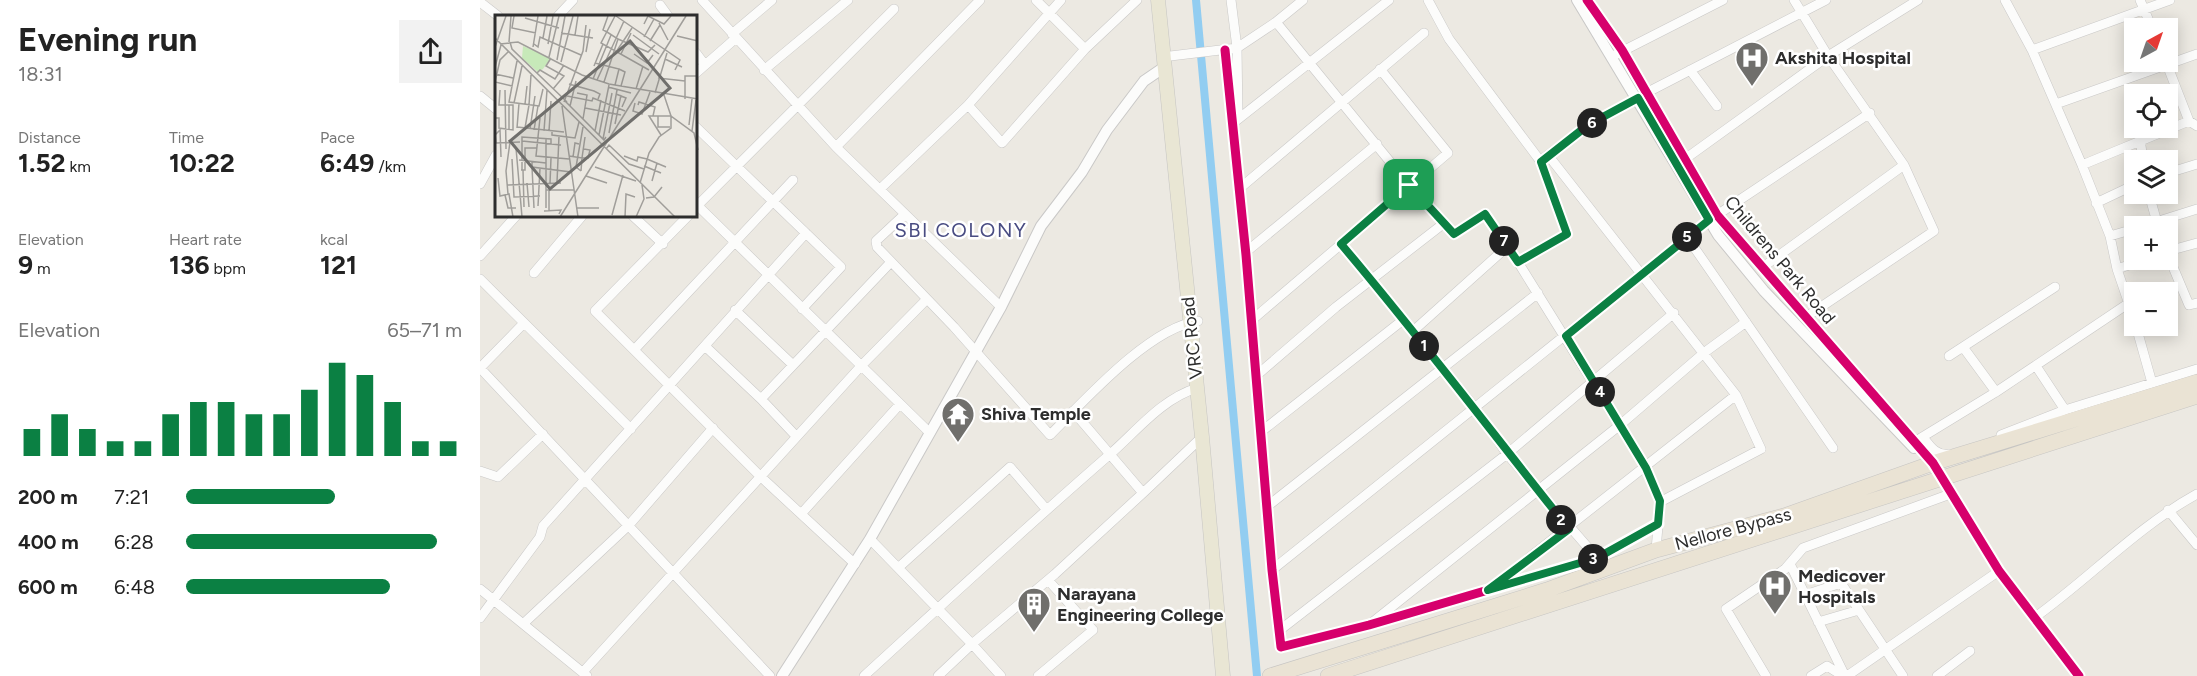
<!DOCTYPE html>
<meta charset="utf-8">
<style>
:root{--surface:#fff;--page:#f2f2f2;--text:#222;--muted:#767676;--accent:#0b8043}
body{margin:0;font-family:Figtree,sans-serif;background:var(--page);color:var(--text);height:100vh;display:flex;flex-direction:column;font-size:22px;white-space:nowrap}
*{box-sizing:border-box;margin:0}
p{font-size:20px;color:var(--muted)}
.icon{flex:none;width:33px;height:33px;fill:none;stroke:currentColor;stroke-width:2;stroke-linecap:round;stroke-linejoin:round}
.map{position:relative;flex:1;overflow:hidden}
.side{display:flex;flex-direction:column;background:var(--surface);width:480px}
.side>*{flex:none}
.needle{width:39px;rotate:40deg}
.fabs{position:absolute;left:1644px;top:18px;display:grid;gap:12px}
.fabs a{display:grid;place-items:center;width:54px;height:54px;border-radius:0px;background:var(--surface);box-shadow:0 3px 15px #0003;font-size:30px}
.pin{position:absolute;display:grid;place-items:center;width:51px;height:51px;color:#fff;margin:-26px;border-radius:12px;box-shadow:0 3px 9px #0006}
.km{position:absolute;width:30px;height:30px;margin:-15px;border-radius:50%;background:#222;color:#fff;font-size:16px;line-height:30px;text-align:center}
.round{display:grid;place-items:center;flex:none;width:63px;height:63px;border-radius:0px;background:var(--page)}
.head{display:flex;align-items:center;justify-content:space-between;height:102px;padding:0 18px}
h1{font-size:33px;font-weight:700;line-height:45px}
.figures{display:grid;grid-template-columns:repeat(3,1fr);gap:9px;height:102px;padding:6px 18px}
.figures div{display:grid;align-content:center}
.figures b{font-size:26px;font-weight:700}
.figures small{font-size:16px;font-weight:400}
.figures p{font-size:16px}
.chart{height:168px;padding:12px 18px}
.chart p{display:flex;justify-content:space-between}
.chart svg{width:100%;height:108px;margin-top:6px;stroke:var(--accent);stroke-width:6}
ul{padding:0 18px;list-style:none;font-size:20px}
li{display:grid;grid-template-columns:96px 72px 1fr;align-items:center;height:45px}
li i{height:15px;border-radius:8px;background:var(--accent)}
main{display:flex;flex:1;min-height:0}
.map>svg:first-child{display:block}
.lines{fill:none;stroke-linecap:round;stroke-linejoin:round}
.canal{stroke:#92cdf1;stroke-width:8}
.minor-casing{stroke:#c9c8c7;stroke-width:10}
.tertiary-casing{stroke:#c9c8c7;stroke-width:12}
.primary-casing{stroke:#c6c5c3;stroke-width:15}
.trunk-casing{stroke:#c6c5c3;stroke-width:16}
.minor{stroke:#fcfcfb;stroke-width:9}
.tertiary{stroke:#fcfcfb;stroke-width:10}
.primary{stroke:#e9e6d4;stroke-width:14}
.trunk{stroke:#eae3d4;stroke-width:15}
.cycleway-casing{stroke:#fff;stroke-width:13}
.cycleway{stroke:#d6006c;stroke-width:9}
.route-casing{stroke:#fff;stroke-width:12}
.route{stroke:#0b8043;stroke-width:8}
.labels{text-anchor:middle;stroke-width:5;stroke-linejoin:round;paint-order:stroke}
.poi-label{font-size:18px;font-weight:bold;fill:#2d2d2d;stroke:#fff;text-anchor:start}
.street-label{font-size:18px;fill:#2d2d2d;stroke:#fff}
.neighbourhood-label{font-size:20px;letter-spacing:1.5px;fill:#494c82;stroke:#fff}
.inset-road{fill:none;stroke:#a09e9a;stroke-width:1.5}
.view{fill:#706f6c;fill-opacity:0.15;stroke:#706f6c;stroke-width:3}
.inset-edge{fill:none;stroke:#2d2d2d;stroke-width:3}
</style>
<main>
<section class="side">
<div class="head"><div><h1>Evening run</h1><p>18:31</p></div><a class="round"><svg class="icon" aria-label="share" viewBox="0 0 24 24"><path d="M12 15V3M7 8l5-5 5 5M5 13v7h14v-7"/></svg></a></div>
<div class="figures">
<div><p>Distance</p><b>1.52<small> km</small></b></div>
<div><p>Time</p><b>10:22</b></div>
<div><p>Pace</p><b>6:49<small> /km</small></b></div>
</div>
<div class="figures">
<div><p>Elevation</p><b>9<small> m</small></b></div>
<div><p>Heart rate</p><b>136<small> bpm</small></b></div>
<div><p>kcal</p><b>121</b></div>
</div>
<div class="chart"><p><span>Elevation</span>65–71 m</p>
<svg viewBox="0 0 160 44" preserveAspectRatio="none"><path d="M5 44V33M15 44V27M25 44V33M35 44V38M45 44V38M55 44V27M65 44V22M75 44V22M85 44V27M95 44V27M105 44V17M115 44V6M125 44V11M135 44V22M145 44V38M155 44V38"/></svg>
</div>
<ul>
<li><b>200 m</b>7:21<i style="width:54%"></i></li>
<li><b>400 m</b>6:28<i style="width:91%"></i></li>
<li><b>600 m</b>6:48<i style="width:74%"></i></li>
</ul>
</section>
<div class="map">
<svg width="1717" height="676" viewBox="0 0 1717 676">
<rect width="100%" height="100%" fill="#ece9e2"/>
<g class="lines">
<!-- canal -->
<path class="canal" d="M 716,0 L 777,676"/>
<defs>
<path id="minor" d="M 222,0 L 356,147 L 521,307
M 556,0 L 605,49 L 657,0
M 751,0 L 757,48 L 758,119
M 948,0 L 969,39 L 1061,162 L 1087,234 L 1038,262
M 1525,0 L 1552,50 L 1602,165 L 1630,236 L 1637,269 L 1654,319
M 1660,0 L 1672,28
M 0,2 L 18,16
M 180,5 L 188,16
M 78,16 L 93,0
M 796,22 L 929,185 L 974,234 L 1005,214 L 1038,262 L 1166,468 L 1180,502 L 1176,550
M 252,34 L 292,0
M 745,50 L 766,255 L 792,570 L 801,647 L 889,625 L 1117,558 L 1178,524
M 1552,50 L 1690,0
M 216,53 L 225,65
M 1133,56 L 1243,0
M 682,57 L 757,48 L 796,22 L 823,0
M 1686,62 L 1709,121 L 1717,126
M 284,70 L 368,0
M 1210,70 L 1237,106
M 216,73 L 256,38
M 1166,93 L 1346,0
M 0,96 L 16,109
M 1576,104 L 1717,54
M 488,105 L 522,143 L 605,49
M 752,124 L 909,0
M 216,127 L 361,267 L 322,309
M 1660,139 L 1663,160
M 356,147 L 500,0
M 1068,155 L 1256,395 L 1281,449 L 1180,502
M 1064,158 L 1108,125 L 1158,98
M 1205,159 L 1348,56 L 1438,0
M 1602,165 L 1709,121
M 1688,173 L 1717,164
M 0,184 L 16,155
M 400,189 L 488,105 L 581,0
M 759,189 L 944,33
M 1669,194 L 1678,226
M 1616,203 L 1654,185
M 216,204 L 450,433
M 216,207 L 414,9
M 425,214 L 396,241 L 397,247 L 474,327 L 570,435 C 605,400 669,328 718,321
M 1237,215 L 1390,113
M 153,216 L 183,244
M 208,216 L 115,311 L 280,476 L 375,564
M 1663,226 L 1717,209
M 1630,236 L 1654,229
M 1207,237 L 1353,448
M 861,244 L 996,409 L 1027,454 L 1117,558
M 1688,251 L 1717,243
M 766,252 L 897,144
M 1688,255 L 1709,305 L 1717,303
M 0,256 L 36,216
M 1283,267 L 1424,165 L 1348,56 L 1314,0
M 1637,269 L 1664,260
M 54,273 L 102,216
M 0,279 L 151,429
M 255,310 L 313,365
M 1326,317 L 1454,231 L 1424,165
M 772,320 L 968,153 L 900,69
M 1656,326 L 1672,383
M 932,332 L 1028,246
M 226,347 L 281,399
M 1483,347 L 1516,392
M 154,350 L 313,180
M 1469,356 L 1575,287
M 1556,366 L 1585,410
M 0,368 L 290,676
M 0,368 L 44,323
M 777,375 L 856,307 L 963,224
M 593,411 L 663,493 L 722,437
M 782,431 L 923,320
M 1521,435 L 1585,410 L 1717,369
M 316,436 L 281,399 L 411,262
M 1443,437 C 1450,446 1456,456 1469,454
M 1439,439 L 1516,392 L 1649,303
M 0,471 L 18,477 L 63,434
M 789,505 L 1058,293
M 1688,510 L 1717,545
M 321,514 L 420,404
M 390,539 L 492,644 L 575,574 L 663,493
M 1310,564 L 1365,676
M 418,568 L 530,467 L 566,509
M 792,570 L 1229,220
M 1013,586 L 1256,395
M 0,589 L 107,676
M 1325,595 L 1361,583 L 1423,676
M 0,618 L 60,537 L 63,526 L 326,233
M 1554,618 C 1610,578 1657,527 1717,494
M 894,621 L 1140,425 L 1225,352 L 1266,322
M 1338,622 L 1379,610
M 43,624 L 149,525 L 233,428
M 800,630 L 1027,454 L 1194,313
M 103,672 L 381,366 L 447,299
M 384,676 C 465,602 545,528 628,456 C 656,432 681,399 717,388
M 458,676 L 492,644 L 521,676
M 558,676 L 613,630 L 568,580
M 1286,676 L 1246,609 L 1305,569 L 1323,548 L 1473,493
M 1331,676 L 1347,666 L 1363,676
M 1367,676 L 1519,571
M 1457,676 L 1490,651"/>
<path id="tertiary" d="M 1097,0 L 1238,235 L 1284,291 L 1434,448
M 1107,0 L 1142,50 L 1237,215 L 1453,463 L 1519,571 L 1599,676
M 302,676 L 390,539 L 521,307 L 561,226 L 602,172 L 627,130 L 664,81 L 683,68"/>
<path id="primary" d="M 678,0 L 722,437 L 743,676"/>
<path id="trunk" d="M 790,676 L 1067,590 L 1176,550 L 1304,516 L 1453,463 L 1717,382
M 848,676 L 1717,396"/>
</defs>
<!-- minor casing -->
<use href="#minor" class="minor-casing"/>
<!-- tertiary casing -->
<use href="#tertiary" class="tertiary-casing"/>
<!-- primary casing -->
<use href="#primary" class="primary-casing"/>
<!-- trunk casing -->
<use href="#trunk" class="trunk-casing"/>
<!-- minor -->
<use href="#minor" class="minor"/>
<!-- tertiary -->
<use href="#tertiary" class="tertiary"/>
<!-- primary -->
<use href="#primary" class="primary"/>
<!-- trunk -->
<use href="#trunk" class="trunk"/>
<defs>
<path id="cycleway" d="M 1107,0 L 1142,50 L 1237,215 L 1453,463 L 1519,571 L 1599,676
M 745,50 L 766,255 L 792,570 L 801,647 L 889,625 L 1117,558 L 1178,524"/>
</defs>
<!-- cycleway casing -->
<use href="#cycleway" class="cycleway-casing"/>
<!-- cycleway -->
<use href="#cycleway" class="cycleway"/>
</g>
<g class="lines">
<defs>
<path id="route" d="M 1158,98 L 1229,220 L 1086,336 L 1166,468 L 1180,501 L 1178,524 L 1117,558 L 1008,590 L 1089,529 C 1013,434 940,337 861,244 L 929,185 L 974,234 L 1005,214 L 1038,262 L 1087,234 L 1061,162 L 1108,125 Z"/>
</defs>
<!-- route casing -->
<use href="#route" class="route-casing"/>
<!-- route -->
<use href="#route" class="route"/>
</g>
<!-- icons -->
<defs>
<symbol id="hospital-pin" viewBox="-11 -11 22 30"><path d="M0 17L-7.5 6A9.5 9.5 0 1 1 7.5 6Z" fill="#706f6c" stroke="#fff"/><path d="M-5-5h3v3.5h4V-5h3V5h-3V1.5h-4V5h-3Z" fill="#fff"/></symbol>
<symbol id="temple-pin" viewBox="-11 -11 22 30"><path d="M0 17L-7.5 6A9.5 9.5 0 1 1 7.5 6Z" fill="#706f6c" stroke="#fff"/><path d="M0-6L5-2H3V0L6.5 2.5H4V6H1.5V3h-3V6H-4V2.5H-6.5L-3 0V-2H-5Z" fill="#fff"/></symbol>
<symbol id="building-pin" viewBox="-11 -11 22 30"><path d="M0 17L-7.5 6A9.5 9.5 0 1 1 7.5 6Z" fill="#706f6c" stroke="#fff"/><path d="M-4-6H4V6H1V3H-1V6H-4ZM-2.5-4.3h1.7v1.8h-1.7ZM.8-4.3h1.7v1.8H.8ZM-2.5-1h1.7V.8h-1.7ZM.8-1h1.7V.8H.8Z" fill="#fff"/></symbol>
</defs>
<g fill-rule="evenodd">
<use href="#hospital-pin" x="1253" y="39" width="38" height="52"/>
<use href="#temple-pin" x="459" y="395" width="38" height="52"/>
<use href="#hospital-pin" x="1276" y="567" width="38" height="52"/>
<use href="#building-pin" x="535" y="585" width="38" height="52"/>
</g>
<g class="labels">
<!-- poi labels -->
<g class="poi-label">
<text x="1295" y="64">Akshita Hospital</text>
<text x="501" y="420">Shiva Temple</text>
<text x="1318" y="582">Medicover<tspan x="1318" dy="21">Hospitals</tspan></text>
<text x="577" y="600">Narayana<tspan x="577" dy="21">Engineering College</tspan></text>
</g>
<!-- street labels -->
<g class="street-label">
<text transform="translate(1300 260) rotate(50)" y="6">Childrens Park Road</text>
<text transform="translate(712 338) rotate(-96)" y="6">VRC Road</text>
<text transform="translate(1253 529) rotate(-15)" y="6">Nellore Bypass</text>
</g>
<!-- neighbourhood labels -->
<g class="neighbourhood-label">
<text x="481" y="237">SBI COLONY</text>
</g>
</g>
<!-- overview -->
<g transform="translate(15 15)">
<rect width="202" height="202" fill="#ece9e2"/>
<path d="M 28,31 L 56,43 L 48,54 L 43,57 L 27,43 Z" fill="#c7e9b9"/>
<path class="inset-road" d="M 19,1 L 17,13 L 41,18M 120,1 L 106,28 L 154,55M 121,1 L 185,45 L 180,55M 30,3 L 64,13M 164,8 L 173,25M 149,9 L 153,1 L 169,9 L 176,1M 112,17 L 108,15 L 113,1M 66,18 L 98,23M 80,20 L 83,1M 138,20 L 164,39M 182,21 L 203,26M 149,22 L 159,4M 0,23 L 180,202M 48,23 L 52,1M 123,24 L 153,37 L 160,30M 155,26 L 165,10M 14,27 L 16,1M 15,27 L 17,34 L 72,87M 5,29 L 23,27 L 87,60 L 114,69 L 203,84M 39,29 L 43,32 L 45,22 L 86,40M 53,29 L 58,1M 0,32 L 11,1M 38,32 L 43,1M 13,37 L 5,45 L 0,67 L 17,71 L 22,46M 91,37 L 95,14M 121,37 L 137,13M 126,39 L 136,18M 139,39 L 152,48 L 158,40M 54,42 L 64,1M 56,43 L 51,51 L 69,61 L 58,74M 170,44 L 187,52M 62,45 L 70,1M 66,47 L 78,1M 100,48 L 124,54 L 120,70M 99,51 L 108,29M 0,52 L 6,30M 124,54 L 130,57 L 126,71M 42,58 L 45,55 L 60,64 L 69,50M 0,59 L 18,63M 163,63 L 190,66M 98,64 L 116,20M 102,65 L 129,6M 109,67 L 123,24 L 112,17M 74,69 L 99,76 L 105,79 L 103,84M 17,71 L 14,87 L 44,91 L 48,74M 113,72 L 136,78M 141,74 L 148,51M 10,75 L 11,134M 82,78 L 92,80 L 88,104M 160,78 L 172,38M 121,79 L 131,83 L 127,92M 169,80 L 176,101 L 199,118 L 203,135M 72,81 L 97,86 L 98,83 L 130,96M 190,84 L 190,61 L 203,61M 70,86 L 109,125 L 111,122M 69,87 L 88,36 L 91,10M 19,88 L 27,51M 140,88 L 138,96 L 147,99 L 155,77M 30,89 L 32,71M 34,90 L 36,60M 143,90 L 144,87 L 160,92 L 158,101 L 154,101 L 166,120M 67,91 L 83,202M 75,91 L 81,66M 90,93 L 126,100M 163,101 L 163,112 L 175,112M 0,103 L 4,103 L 4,113 L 18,115 L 18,90 L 4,90 L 5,75M 45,103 L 41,141 L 74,144M 120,109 L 126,80M 194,110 L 197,84M 22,112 L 69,117M 22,113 L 24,88M 30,113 L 34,90M 35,114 L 40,81M 14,115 L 14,90M 39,115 L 43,91M 49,116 L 52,75M 54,116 L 56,86M 100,116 L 106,85M 197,116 L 201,85M 57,117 L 57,120 L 80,123 L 84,107M 114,118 L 122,75M 0,119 L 1,128 L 25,127M 0,120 L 5,115 L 6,142M 104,120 L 114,70M 108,124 L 117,78M 27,126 L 66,130M 21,133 L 27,202M 111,134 L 114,130 L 134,149 L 149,154M 74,141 L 87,143 L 90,122M 129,141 L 142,146 L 143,142 L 152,144 L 171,152M 78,142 L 80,128 L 84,129M 17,144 L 19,182 L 45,181M 24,145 L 51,148M 37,146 L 37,152 L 76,157M 149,151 L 166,158M 37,152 L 39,193M 100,152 L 141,166M 26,155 L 30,155 L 30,133 L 42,133M 27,155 L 27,122 L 56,124 L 56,129M 28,155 L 29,192M 86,156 L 81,152 L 88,112M 86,156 L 87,143 L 93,143 L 95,135 L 89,134M 91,161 L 112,168M 3,163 L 5,181 L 14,179 L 18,202M 157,166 L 162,148M 62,167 L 64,121M 32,168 L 34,192M 55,168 L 56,143M 145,168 L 154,138 L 164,122 L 176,113 L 176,101 L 158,101M 12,170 L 66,168M 51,175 L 79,175M 54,175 L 54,196M 13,179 L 11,156 L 15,127M 10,180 L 13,193 L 21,193M 151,183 L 159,182 L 167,172M 43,191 L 45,153M 51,193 L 51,124M 81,193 L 104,193M 49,196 L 66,195 L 64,199M 117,200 L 128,160M 65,202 L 191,1M 130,202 L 131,179 L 140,182M 141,202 L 149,184 L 147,170"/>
<path class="view" d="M 135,26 L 175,73 L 55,174 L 15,126 Z"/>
<rect width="202" height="202" class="inset-edge"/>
</g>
</svg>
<div class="fabs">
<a><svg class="needle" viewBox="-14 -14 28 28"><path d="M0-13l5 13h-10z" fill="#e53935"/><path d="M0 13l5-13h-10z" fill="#767676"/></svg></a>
<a><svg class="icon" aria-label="locate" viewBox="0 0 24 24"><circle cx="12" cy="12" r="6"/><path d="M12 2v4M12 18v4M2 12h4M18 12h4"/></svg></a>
<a><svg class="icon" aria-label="layers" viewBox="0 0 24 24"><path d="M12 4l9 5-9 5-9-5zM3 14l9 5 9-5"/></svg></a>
<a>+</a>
<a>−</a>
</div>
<div class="pin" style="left:929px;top:185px;background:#1e9e55"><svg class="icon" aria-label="arrive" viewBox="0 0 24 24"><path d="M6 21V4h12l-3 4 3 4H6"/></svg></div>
<b class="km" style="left:944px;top:346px">1</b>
<b class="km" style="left:1081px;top:520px">2</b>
<b class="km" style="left:1113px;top:559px">3</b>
<b class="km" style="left:1120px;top:392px">4</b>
<b class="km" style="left:1207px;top:237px">5</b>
<b class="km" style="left:1112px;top:123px">6</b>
<b class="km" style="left:1024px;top:241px">7</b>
</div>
</main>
